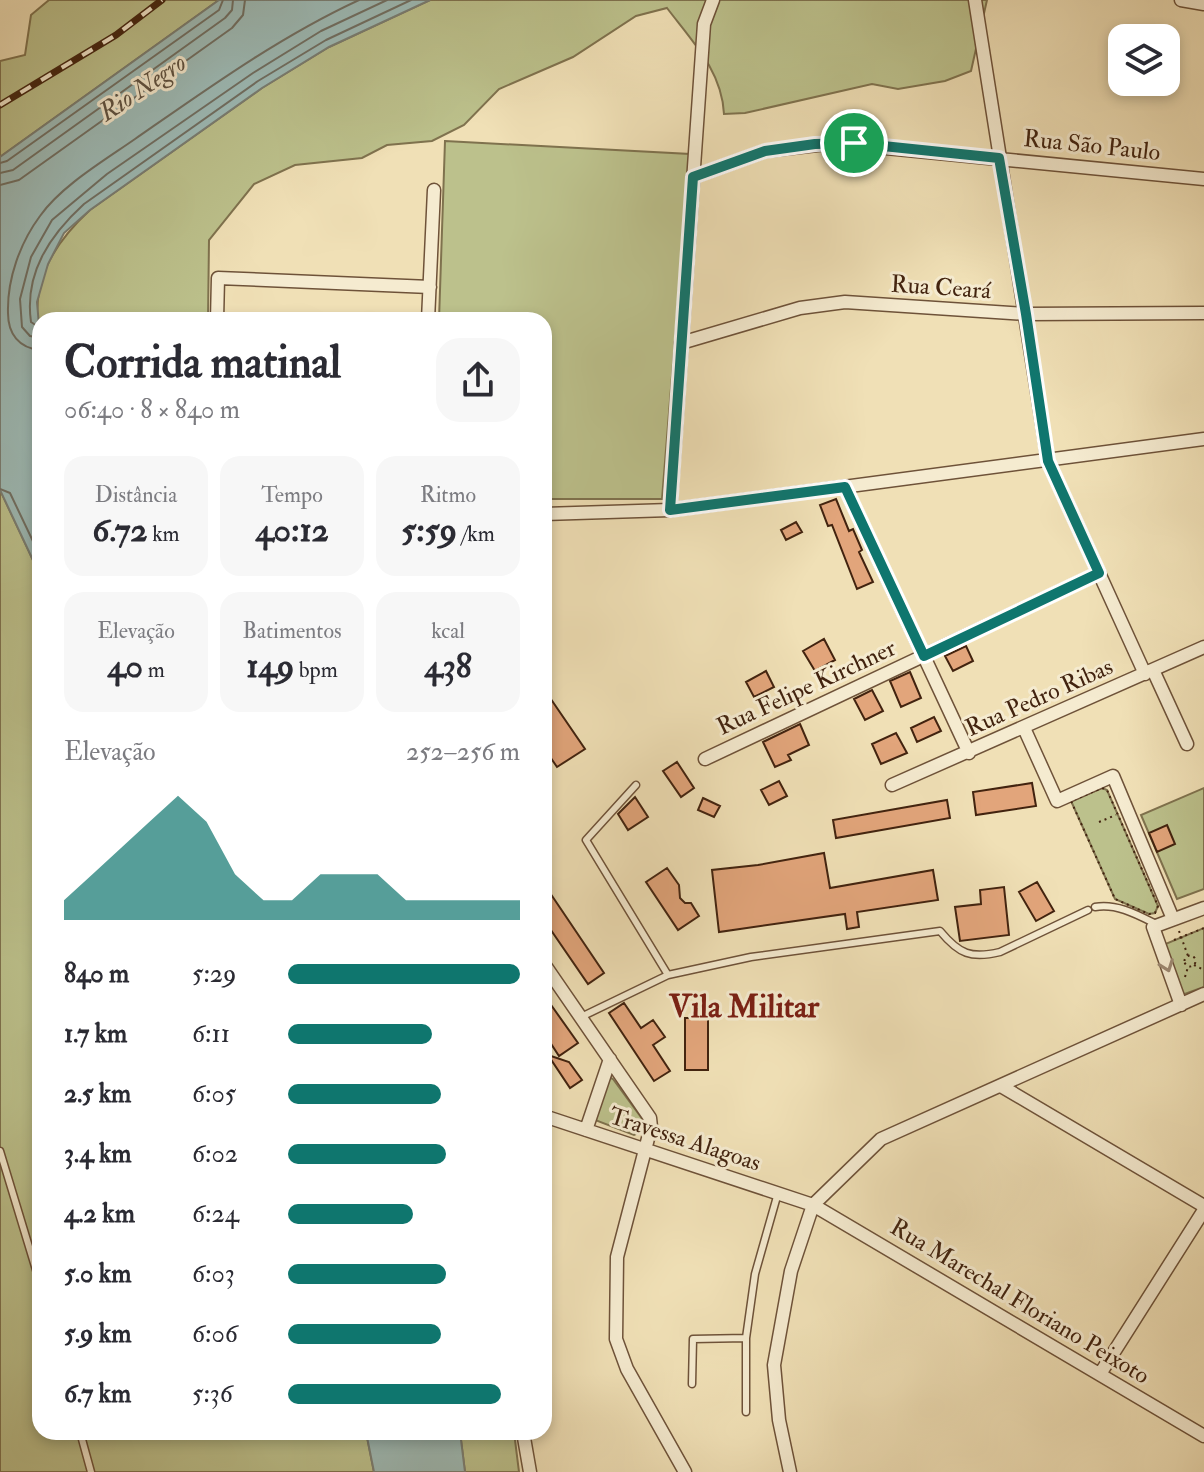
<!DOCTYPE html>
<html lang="pt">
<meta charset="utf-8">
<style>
:root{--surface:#fff;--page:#f7f7f7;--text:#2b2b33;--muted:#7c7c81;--accent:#0f766e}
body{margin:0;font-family:"IM FELL Double Pica",serif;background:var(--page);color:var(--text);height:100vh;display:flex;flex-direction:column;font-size:30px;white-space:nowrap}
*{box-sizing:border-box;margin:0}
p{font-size:26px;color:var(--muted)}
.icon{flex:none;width:44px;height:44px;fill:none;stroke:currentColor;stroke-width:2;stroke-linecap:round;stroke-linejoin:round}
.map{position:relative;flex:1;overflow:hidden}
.panel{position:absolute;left:32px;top:312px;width:520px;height:1128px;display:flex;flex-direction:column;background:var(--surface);border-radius:24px;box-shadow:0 4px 12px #0003}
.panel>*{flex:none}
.tools{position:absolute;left:1108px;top:24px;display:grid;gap:16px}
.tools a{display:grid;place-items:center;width:72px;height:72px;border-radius:16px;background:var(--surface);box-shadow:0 4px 12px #0003;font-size:40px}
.pin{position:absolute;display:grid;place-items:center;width:68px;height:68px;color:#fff;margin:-34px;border:4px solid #fff;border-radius:50%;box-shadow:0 2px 8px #0007}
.round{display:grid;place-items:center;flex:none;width:84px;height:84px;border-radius:24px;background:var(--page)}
.summary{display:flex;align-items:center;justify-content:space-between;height:136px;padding:0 32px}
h1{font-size:44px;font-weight:700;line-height:60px}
.stats{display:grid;grid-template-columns:repeat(3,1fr);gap:12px;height:136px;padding:8px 32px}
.stats div{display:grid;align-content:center;border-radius:20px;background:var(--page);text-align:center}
.stats b{font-size:34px;font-weight:700}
.stats small{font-size:22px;font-weight:400}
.stats p{font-size:22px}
.chart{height:224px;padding:16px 32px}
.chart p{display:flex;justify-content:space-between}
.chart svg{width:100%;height:144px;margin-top:8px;fill:var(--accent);opacity:.7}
ul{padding:0 32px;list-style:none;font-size:26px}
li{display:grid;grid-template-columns:128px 96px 1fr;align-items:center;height:60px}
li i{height:20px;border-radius:10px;background:var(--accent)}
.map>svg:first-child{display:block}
.green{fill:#bcc18c;stroke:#7f724e;stroke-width:2}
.water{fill:#9dbbb7;stroke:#797e74;stroke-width:2}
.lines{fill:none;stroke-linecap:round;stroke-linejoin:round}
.shore{stroke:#706f63;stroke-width:2}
.building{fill:#e2a57b;stroke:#42230f;stroke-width:2}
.service-casing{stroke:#6e5239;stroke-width:9}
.minor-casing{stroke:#6e5239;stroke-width:15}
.path{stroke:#42230f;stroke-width:2;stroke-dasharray:2 4;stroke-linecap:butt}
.service{stroke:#f5ebd0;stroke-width:6}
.minor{stroke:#f5ebd0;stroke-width:12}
.rail-casing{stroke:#42230f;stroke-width:7}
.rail{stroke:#f5ebd0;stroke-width:4;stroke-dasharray:12;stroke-linecap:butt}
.oneway{stroke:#9c8770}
.route-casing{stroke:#fff;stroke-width:16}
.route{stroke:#0f766e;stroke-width:10}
.labels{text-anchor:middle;stroke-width:6;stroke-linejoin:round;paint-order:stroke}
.street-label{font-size:24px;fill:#42230f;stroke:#f5ebd0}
.water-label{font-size:26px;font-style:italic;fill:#5d5141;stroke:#f5ebd0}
.district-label{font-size:32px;font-weight:bold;fill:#7a1f14;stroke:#f5ebd0}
</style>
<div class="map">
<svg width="1204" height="1472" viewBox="0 0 1204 1472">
<rect width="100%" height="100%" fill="#f0e0b6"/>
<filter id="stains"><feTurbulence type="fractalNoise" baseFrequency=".0025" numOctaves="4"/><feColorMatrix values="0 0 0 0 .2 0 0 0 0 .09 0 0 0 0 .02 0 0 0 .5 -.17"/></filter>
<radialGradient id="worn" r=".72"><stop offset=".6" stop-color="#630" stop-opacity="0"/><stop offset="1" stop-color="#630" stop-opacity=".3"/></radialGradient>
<!-- green -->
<path class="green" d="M 49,0 L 219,0 L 0,157 L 0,61 L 25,55 L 31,15 Z
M 430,0 L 987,0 L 971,71 L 945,81 L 898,89 L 872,84 L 745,113 L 724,114 C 722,71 692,41 667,8 L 636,16 L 573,57 L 499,89 L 464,125 L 432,141 L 387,145 L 362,158 L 295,165 L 254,184 L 209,240 L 208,320 L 40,320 L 40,337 C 29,284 52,245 90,210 L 262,88 L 329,47 Z
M 445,141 L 690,154 L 662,499 L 544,499 L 544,320 L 439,320 Z
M 0,490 L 40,575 L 40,1432 L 366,1432 L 374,1472 L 0,1472 Z
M 1102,788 L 1107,790 L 1158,906 L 1155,913 L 1149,914 L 1115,899 L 1071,801 Z
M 1204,788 L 1204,889 L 1177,899 L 1141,815 Z
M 1204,928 L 1204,987 L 1182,995 L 1163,945 Z
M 609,1077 L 613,1079 L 643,1120 L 643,1131 L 634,1135 L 595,1120 Z
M 460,1432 L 514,1432 L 519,1472 L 465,1472 Z"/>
<!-- water -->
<path class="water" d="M 219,0 L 430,0 L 329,47 L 262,88 L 90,210 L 64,233 L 48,264 L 37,302 L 40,337 L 40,575 L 0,490 L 0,157 Z
M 366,1432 L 460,1432 L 465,1472 L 374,1472 Z"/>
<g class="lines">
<!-- shore -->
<path class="shore" d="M 0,163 L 7,161 L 219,10 L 223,0
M 0,173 L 13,170 L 225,18 L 232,10 L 233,0
M 0,185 L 19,180 L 232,28 L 243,15 L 245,0
M 40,328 L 31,322 C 24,273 50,235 84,204 L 258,81 L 326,40 L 411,0
M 40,338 L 30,336 L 22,327 L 20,299 L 31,257 L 52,220 L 107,174 L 253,73 L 321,31 L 387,0
M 40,350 C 19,348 8,334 8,313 C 7,279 20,243 40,216 C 61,186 105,160 135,139 C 207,89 279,37 359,0
M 0,489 L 10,493 L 40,556"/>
</g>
<!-- building -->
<path class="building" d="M 836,499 L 849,531 L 853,529 L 862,550 L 859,552 L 873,582 L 857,589 L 832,525 L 828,526 L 820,505 Z
M 796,522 L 802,532 L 786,540 L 781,530 Z
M 824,639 L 835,660 L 815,671 L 803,651 Z
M 966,646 L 973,661 L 953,671 L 945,656 Z
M 766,671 L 774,687 L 754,697 L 746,682 Z
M 910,672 L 921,698 L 901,707 L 890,681 Z
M 544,689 L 585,749 L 557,767 L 544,748 Z
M 872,690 L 883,711 L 865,720 L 854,699 Z
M 934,717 L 941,731 L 917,742 L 911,728 Z
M 800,724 L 809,745 L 788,755 L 791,760 L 775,767 L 763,742 Z
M 896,733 L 907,753 L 881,764 L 872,744 Z
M 677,762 L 694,788 L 681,797 L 663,771 Z
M 779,781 L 787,796 L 769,805 L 761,790 Z
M 1032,783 L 1036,806 L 976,815 L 973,792 Z
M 635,797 L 648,817 L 628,830 L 618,814 Z
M 703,798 L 720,806 L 714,817 L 698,810 Z
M 947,800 L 950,818 L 836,838 L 833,820 Z
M 1167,825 L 1175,844 L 1157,852 L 1149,833 Z
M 824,853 L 830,888 L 933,870 L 938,900 L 857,912 L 859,927 L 847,929 L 845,914 L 719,932 L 712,870 L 758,865 Z
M 667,868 L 679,885 L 680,898 L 685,903 L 691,903 L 699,916 L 678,930 L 646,882 Z
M 1037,882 L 1054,911 L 1036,921 L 1019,892 Z
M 544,884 L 604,973 L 588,984 L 544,920 Z
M 1004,887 L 1009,935 L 960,941 L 955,907 L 981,904 L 980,890 Z
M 544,995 L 578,1043 L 559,1056 L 544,1033 Z
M 624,1003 L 641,1028 L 653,1020 L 665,1037 L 653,1045 L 670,1071 L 654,1081 L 609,1013 Z
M 685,1018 L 708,1018 L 708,1070 L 685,1070 Z
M 548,1055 L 569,1062 L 582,1080 L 570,1088 Z"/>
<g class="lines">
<defs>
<path id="service" d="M 636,785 L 586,840 L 668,975
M 1095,907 C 1117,903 1138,915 1158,925
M 581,1017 L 668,975 L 751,957 L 940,931 C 959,954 971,959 1000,952 L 1088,910
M 0,1151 L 40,1283
M 692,1384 L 693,1339 L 746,1338
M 746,1412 L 746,1338 L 755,1274 L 778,1193
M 80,1432 L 91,1472"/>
<path id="minor" d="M 975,0 L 1048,461 L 1145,674
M 1181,0 L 1204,4
M 693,177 L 765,151 L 835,143 L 1204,179
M 217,320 L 218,278 L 430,287
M 428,320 L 434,190
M 681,343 L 800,308 L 845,302 L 1026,314 L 1204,313
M 845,487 L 969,753
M 670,510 L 704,24 L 713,0
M 544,514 L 670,510 L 1204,439
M 1153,670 L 1187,744
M 1024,728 L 1057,801 L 1113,776 L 1173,919
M 705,759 L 1099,573
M 892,785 L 1204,647
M 544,964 L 650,1118 L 651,1127 L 617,1257 L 616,1339 L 627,1369 L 685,1472
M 1181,1005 L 1153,927 L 1204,908
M 1001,1086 L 1204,1206
M 544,1116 L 813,1205 L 1204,1436
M 586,1130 L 610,1059
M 1100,1374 L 1204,1210
M 523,1432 L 530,1472
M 790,1472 L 779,1420 L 774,1365 L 791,1271 L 813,1205 L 881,1139 L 1204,994"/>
</defs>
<!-- service casing -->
<use href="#service" class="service-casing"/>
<!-- minor casing -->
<use href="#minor" class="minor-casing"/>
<!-- path -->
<path class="path" d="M 1102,788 L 1107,790 L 1158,906 L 1155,913 L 1149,914 L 1115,899 L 1071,801 Z
M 1099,822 L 1116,815
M 1179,931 L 1188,956
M 1174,940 L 1204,928
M1184.5 961a5.5 5.5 0 1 1 11 0a5.5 5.5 0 1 1-11 0Z
M 1194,965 L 1204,970
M 1185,977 L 1188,967"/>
<!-- service -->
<use href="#service" class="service"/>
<!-- minor -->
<use href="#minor" class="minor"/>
<defs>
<path id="rail" d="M 0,105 L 116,35 L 162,0"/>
</defs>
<!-- rail casing -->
<use href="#rail" class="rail-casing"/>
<!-- rail -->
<use href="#rail" class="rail"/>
</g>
<!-- one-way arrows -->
<defs><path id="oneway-chevron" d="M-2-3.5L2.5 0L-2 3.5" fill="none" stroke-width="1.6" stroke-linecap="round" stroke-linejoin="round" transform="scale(2)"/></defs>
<use class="oneway" href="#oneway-chevron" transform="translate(1167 966) rotate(70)"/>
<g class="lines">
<defs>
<path id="route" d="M 854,143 L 999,158 L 1026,314 L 1048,461 L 1099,573 L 924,656 L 845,487 L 670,510 L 693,177 L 765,151 L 815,144 Z"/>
</defs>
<!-- route casing -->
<use href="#route" class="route-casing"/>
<!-- route -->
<use href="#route" class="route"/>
</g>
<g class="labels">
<!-- street labels -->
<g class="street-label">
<text transform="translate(1092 145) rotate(6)" y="8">Rua São Paulo</text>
<text transform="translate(941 287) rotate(4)" y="8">Rua Ceará</text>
<text transform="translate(806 687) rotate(-25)" y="8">Rua Felipe Kirchner</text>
<text transform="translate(1039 697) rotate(-24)" y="8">Rua Pedro Ribas</text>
<text transform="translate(685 1139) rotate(18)" y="8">Travessa Alagoas</text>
<text transform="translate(1020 1301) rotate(31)" y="8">Rua Marechal Floriano Peixoto</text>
</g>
<!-- water labels -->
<g class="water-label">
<text transform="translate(142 87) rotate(-34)" y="9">Rio Negro</text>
</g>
<!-- district labels -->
<g class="district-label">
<text x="744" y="1017">Vila Militar</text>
</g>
</g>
<rect width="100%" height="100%" filter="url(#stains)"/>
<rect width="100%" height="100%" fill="url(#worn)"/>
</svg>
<div class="tools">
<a><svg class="icon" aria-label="layers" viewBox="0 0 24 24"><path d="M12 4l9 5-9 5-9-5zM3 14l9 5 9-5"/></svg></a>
</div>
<div class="pin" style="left:854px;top:143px;background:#1e9e55"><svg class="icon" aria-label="arrive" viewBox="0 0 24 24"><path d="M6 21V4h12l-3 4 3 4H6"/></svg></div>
<section class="panel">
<div class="summary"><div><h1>Corrida matinal</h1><p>06:40 · 8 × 840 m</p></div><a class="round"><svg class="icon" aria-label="share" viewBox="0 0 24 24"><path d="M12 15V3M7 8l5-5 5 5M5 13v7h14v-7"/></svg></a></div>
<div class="stats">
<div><p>Distância</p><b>6.72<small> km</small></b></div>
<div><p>Tempo</p><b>40:12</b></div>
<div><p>Ritmo</p><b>5:59<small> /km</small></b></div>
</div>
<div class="stats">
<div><p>Elevação</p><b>40<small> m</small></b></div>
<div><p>Batimentos</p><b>149<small> bpm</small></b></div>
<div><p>kcal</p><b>438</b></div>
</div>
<div class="chart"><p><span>Elevação</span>252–256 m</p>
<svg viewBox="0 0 160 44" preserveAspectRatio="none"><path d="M0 44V38L10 30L20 22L30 14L40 6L50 14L60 30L70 38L80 38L90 30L100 30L110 30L120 38L130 38L140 38L150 38L160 38V44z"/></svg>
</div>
<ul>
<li><b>840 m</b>5:29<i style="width:100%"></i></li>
<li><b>1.7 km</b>6:11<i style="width:62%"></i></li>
<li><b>2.5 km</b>6:05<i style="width:66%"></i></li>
<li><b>3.4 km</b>6:02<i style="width:68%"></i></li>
<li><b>4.2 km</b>6:24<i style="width:54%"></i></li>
<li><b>5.0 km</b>6:03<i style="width:68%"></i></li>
<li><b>5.9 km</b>6:06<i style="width:66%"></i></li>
<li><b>6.7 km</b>5:36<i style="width:92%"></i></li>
</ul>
</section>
</div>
